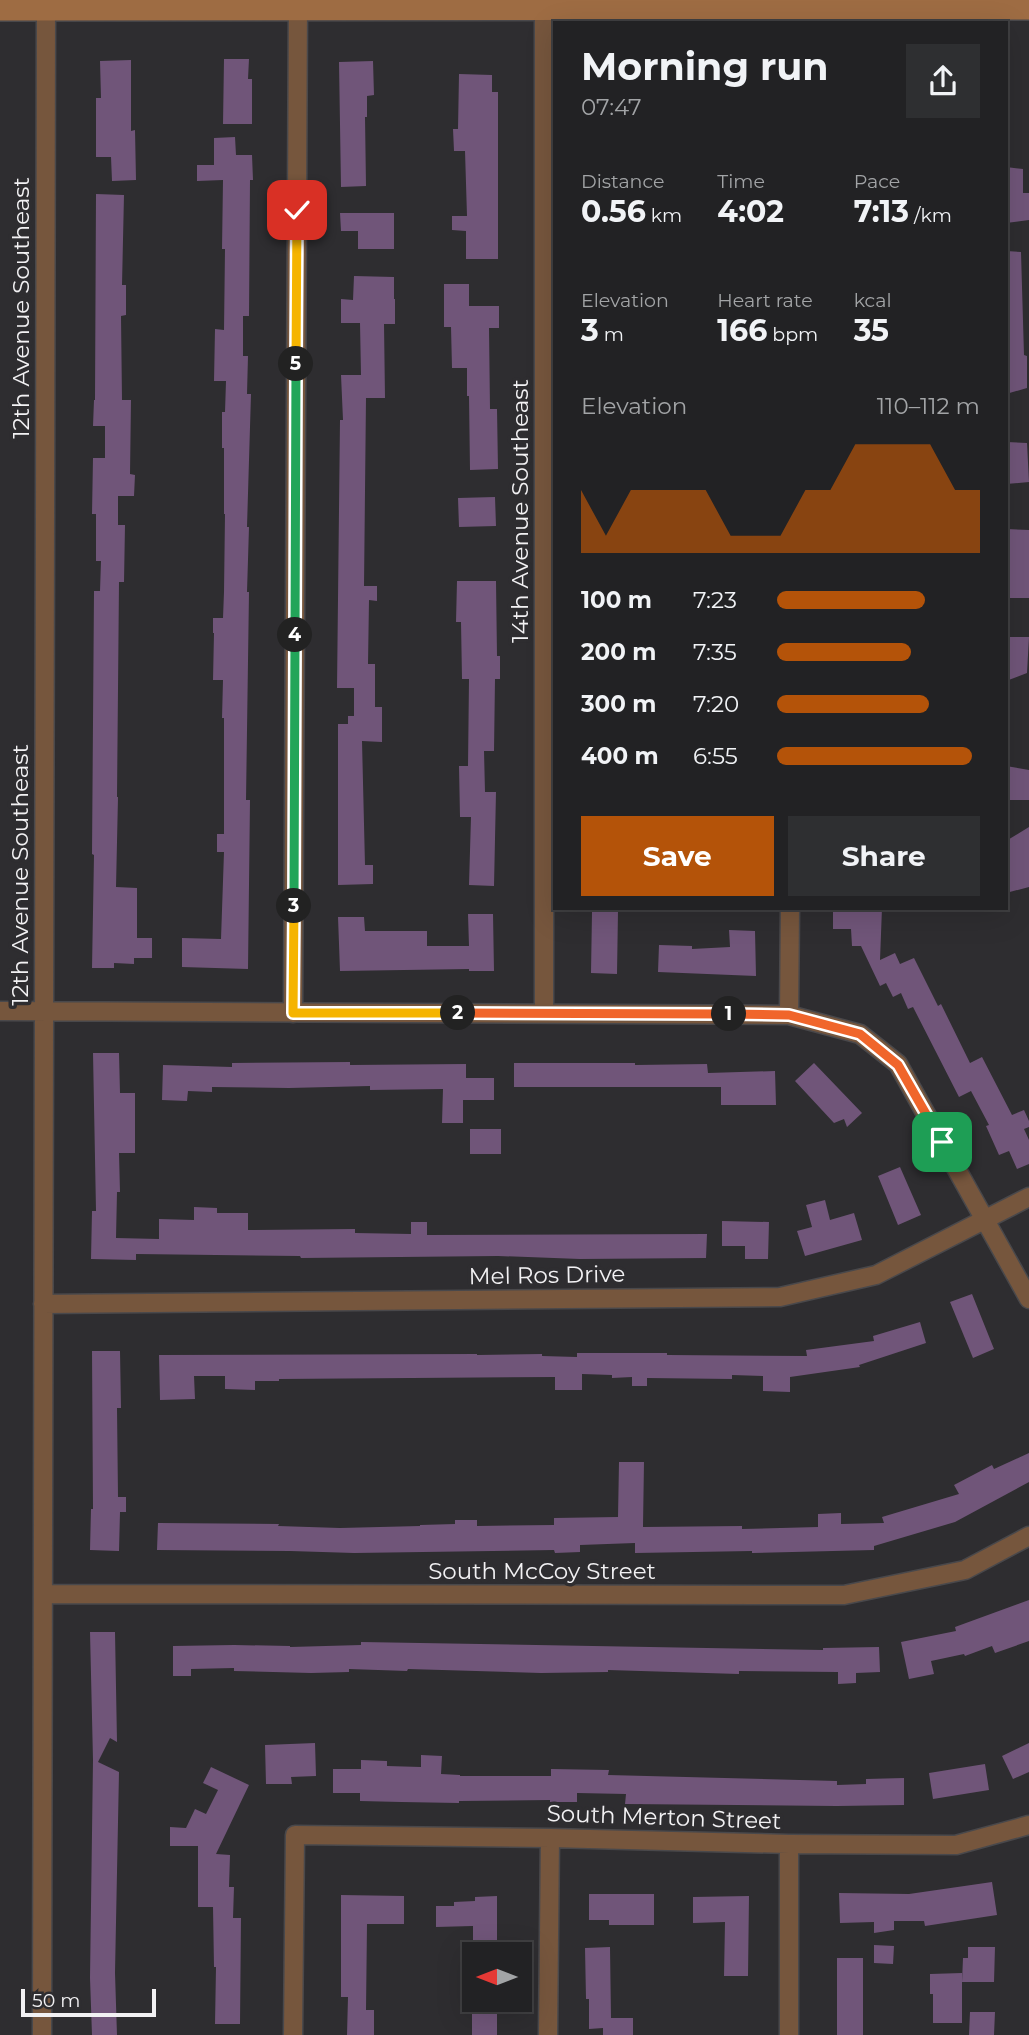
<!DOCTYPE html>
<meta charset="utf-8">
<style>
:root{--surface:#222224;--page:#2e2f31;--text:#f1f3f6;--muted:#a2a4a6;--line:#3f3f41;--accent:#b45309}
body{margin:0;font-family:Montserrat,sans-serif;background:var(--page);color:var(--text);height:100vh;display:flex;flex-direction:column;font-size:26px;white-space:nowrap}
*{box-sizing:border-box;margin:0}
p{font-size:23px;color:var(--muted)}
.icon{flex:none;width:38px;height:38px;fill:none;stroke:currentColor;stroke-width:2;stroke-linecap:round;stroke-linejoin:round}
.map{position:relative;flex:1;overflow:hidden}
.drawer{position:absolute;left:553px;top:21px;width:455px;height:889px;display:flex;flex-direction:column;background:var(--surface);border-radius:0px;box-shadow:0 7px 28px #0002,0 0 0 2px var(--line)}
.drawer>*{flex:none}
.needle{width:46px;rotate:270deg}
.tools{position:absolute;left:462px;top:1942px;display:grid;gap:14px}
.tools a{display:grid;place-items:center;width:70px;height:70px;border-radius:0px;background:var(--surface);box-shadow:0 7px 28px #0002,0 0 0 2px var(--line);font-size:35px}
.scale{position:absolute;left:21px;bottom:18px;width:135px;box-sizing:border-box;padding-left:7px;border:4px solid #f2f1f3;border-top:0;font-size:19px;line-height:24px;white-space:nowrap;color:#f2f1f3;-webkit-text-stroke:5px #2e2d30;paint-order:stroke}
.pin{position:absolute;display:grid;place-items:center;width:60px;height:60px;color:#fff;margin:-30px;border-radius:14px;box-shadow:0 4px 10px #0006}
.km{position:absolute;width:35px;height:35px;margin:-18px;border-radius:50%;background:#222;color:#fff;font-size:19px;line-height:35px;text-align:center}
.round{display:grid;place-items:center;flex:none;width:74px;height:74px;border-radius:0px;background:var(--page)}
.head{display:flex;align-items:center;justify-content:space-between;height:119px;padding:0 28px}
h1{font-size:38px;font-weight:700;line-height:52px}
.metrics{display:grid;grid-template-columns:repeat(3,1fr);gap:10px;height:119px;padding:7px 28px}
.metrics div{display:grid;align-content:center}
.metrics b{font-size:30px;font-weight:700}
.metrics small{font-size:19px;font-weight:400}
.metrics p{font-size:19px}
.chart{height:196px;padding:14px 28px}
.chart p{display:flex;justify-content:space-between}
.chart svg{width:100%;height:126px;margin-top:7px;fill:var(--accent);opacity:.7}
.button{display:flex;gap:14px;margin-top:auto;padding:14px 28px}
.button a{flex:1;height:80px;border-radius:0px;background:var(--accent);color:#fff;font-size:28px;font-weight:700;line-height:80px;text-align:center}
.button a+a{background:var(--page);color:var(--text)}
ul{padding:0 28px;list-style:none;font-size:23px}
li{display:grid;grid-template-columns:112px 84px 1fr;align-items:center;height:52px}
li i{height:18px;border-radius:9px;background:var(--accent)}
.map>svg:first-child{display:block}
.building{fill:#705579}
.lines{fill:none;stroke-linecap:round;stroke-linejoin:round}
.street-casing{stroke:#49484b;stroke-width:21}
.secondary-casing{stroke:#49484b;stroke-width:24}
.street{stroke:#76563d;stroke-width:18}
.secondary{stroke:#9e6c43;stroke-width:21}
.split-1-casing{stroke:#fff;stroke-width:14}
.split-2-casing{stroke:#fff;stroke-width:14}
.split-3-casing{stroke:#fff;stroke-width:14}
.split-4-casing{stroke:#fff;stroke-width:14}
.split-5-casing{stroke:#fff;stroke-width:14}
.split-6-casing{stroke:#fff;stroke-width:14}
.split-1{stroke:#f0652b;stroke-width:9}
.split-2{stroke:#f0652b;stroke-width:9}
.split-3{stroke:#f5b400;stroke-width:9}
.split-4{stroke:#22a559;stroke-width:9}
.split-5{stroke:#22a559;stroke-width:9}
.split-6{stroke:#f5b400;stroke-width:9}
.labels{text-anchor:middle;stroke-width:7;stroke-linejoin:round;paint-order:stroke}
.street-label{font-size:23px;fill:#f2f1f3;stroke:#2e2d30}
</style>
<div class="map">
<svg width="1029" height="2035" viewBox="0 0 1029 2035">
<rect width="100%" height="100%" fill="#2e2d30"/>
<!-- building -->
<path class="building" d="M 224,59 L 249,59 L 248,79 L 252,79 L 252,124 L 223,124 Z
M 131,60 L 131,131 L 135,130 L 136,180 L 112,181 L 111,157 L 96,157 L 96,98 L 101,98 L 100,61 Z
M 373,61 L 374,95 L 367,96 L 367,117 L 365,117 L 366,186 L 341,187 L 339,62 Z
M 459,74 L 492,75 L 492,92 L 498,92 L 498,259 L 466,259 L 466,231 L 452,230 L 452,216 L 467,216 L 465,151 L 454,151 L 453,129 L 458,129 Z
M 235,137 L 236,155 L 252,155 L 253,180 L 250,180 L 249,316 L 243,316 L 243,356 L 248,356 L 247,394 L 251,394 L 247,527 L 249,527 L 247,592 L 249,592 L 246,800 L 250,800 L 248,969 L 182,967 L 182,938 L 221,939 L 224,852 L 217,852 L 217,834 L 224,834 L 224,718 L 222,718 L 223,680 L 213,680 L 214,633 L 213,633 L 213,618 L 223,618 L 224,592 L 225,514 L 224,514 L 224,448 L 222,448 L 222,412 L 225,412 L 226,381 L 214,381 L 215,329 L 224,330 L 225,249 L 222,249 L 223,180 L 197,181 L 197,165 L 214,165 L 214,138 Z
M 1006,167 L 1023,169 L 1023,193 L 1029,193 L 1029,220 L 1006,223 Z
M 96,194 L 124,195 L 122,285 L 126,285 L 126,315 L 121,316 L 122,400 L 131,400 L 130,474 L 135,475 L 134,496 L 118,496 L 118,525 L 125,525 L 124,582 L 119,582 L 117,797 L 118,797 L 116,887 L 137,888 L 137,938 L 152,938 L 152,958 L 134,958 L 134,964 L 114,963 L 114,968 L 92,968 L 94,855 L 92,854 L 94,591 L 100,591 L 101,561 L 96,561 L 96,514 L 92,514 L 93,458 L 105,458 L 105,426 L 93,426 L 94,400 L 95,400 Z
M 340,213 L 394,213 L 394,249 L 358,249 L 358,231 L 341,231 Z
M 1006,251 L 1021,252 L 1024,355 L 1027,356 L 1027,388 L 1006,394 Z
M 354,276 L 394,277 L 394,299 L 395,299 L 395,324 L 384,324 L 385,398 L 366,398 L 364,586 L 377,586 L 377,601 L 369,600 L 368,664 L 375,664 L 375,707 L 382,707 L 382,742 L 362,741 L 365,865 L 373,865 L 373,884 L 338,885 L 338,724 L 348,724 L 348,716 L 354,716 L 354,688 L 337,688 L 340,420 L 343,420 L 341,375 L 361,375 L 360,323 L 341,323 L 341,299 L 353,300 Z
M 444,284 L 469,284 L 469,306 L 499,306 L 499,328 L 489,328 L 490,409 L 497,409 L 498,469 L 470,470 L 469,396 L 467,396 L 467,368 L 452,368 L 451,327 L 444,327 Z
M 1006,442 L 1027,443 L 1029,482 L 1006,484 Z
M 495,497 L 496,526 L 459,527 L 458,498 Z
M 1006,529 L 1029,530 L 1029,598 L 1006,598 Z
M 457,581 L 496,581 L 497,656 L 500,656 L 500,679 L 495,679 L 494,751 L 484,751 L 485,792 L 496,792 L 494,886 L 469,885 L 471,817 L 460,817 L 459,766 L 468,766 L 469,679 L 462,679 L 461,622 L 456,622 Z
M 1006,637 L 1029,637 L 1027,673 L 1006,681 Z
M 1006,766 L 1029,770 L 1029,800 L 1006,800 Z
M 1029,827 L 1029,887 L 1006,893 L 1006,841 Z
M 833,908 L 855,908 L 855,911 L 882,908 L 880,960 L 895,953 L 900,964 L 914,958 L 938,1006 L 941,1004 L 970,1063 L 982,1057 L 1012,1115 L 1024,1110 L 1029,1121 L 1029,1127 L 1024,1129 L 1029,1140 L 1029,1164 L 1017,1169 L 1009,1151 L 999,1155 L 986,1126 L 989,1125 L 971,1091 L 959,1097 L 913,1007 L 908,1009 L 901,993 L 893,997 L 886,983 L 880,986 L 861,946 L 852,946 L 851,929 L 833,929 Z
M 599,910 L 618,911 L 617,974 L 591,973 L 592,912 L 599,912 Z
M 468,914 L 493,914 L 494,971 L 469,971 L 469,969 L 340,971 L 338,917 L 364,917 L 365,931 L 427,931 L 427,946 L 469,946 Z
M 729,930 L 755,931 L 756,976 L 658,972 L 659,945 L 692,946 L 692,949 L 730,947 Z
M 93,1053 L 119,1053 L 120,1093 L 135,1093 L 135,1153 L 119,1153 L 120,1192 L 117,1192 L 116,1238 L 159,1239 L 159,1219 L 194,1220 L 194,1207 L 217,1208 L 217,1213 L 248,1213 L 248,1230 L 355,1229 L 355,1233 L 411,1234 L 411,1222 L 427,1222 L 427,1235 L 707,1234 L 706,1258 L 580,1259 L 498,1256 L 301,1258 L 300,1256 L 136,1254 L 136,1260 L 91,1259 L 92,1211 L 96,1211 Z
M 350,1062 L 350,1065 L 466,1064 L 466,1078 L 494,1078 L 494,1100 L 463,1100 L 463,1123 L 442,1123 L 443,1089 L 370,1090 L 370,1086 L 289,1088 L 212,1087 L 212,1092 L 188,1091 L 187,1101 L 162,1100 L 163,1065 L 232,1067 L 232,1063 Z
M 514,1063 L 635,1063 L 635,1065 L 707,1064 L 708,1073 L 775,1071 L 776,1105 L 721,1105 L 721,1087 L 514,1087 Z
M 814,1063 L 862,1113 L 847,1127 L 844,1119 L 834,1123 L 795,1081 Z
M 470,1129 L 501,1129 L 501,1154 L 470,1154 Z
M 900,1167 L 921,1215 L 898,1225 L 878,1176 Z
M 825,1200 L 830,1220 L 854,1213 L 862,1240 L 805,1256 L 797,1231 L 812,1227 L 806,1205 Z
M 722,1221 L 769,1222 L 768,1259 L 745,1259 L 745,1246 L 722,1246 Z
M 972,1294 L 994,1349 L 973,1358 L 950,1302 Z
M 920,1322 L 926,1343 L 859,1365 L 860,1367 L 790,1377 L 790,1392 L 763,1391 L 763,1376 L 732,1375 L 732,1379 L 647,1378 L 647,1386 L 632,1386 L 632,1377 L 612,1378 L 612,1375 L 582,1374 L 582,1390 L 555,1390 L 555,1377 L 279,1379 L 279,1381 L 255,1381 L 255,1390 L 225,1389 L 225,1376 L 194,1376 L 195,1399 L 160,1400 L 159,1355 L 477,1354 L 477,1355 L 542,1354 L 542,1356 L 577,1357 L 577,1353 L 667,1353 L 667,1355 L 807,1356 L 806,1350 L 874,1341 L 873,1336 Z
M 92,1351 L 120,1351 L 121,1408 L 117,1408 L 118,1497 L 126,1497 L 126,1512 L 120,1512 L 119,1551 L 90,1550 L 91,1509 L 93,1509 Z
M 1029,1453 L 1029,1482 L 955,1522 L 874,1546 L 874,1550 L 752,1553 L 752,1551 L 635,1553 L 635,1543 L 580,1545 L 580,1552 L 555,1553 L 554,1550 L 354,1553 L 290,1551 L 157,1550 L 158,1523 L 279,1524 L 278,1526 L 340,1528 L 420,1526 L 420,1525 L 455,1524 L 455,1520 L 477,1520 L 477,1526 L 554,1525 L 554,1518 L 618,1517 L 619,1462 L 644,1462 L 643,1527 L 742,1526 L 742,1529 L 818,1527 L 818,1514 L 841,1513 L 841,1524 L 884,1523 L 882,1517 L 959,1494 L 954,1485 L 992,1465 L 994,1469 Z
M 1029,1600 L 1029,1641 L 995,1653 L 992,1646 L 965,1656 L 964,1654 L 931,1661 L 934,1674 L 909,1679 L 901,1642 L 956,1631 L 955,1627 Z
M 90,1632 L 115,1632 L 117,1742 L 110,1738 L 98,1762 L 119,1772 L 115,1973 L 117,2035 L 92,2035 L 90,1978 L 93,1760 Z
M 361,1642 L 823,1650 L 823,1648 L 879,1647 L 880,1672 L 856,1673 L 856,1683 L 838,1684 L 838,1672 L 739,1671 L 739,1674 L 608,1670 L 608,1672 L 541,1673 L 408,1669 L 407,1671 L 349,1669 L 349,1672 L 311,1673 L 234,1671 L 234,1668 L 191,1669 L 191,1676 L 173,1676 L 173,1646 L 234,1645 L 290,1646 L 290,1647 L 361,1645 Z
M 315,1743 L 316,1776 L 291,1777 L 292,1784 L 266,1784 L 265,1745 Z
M 1029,1743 L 1029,1772 L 1013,1779 L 1002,1756 Z
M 421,1755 L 442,1756 L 441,1774 L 460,1775 L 460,1776 L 551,1776 L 551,1769 L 609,1770 L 608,1775 L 837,1781 L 837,1785 L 866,1784 L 866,1779 L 904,1778 L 904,1805 L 837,1806 L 625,1804 L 626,1794 L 577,1793 L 577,1802 L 550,1802 L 550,1800 L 459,1801 L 459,1803 L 401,1802 L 360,1801 L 360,1793 L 333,1793 L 333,1769 L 361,1769 L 361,1760 L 387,1761 L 387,1766 L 421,1767 Z
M 985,1764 L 989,1790 L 933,1799 L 929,1773 Z
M 211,1767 L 249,1785 L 216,1854 L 230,1855 L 229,1887 L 234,1887 L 233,1918 L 241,1918 L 240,2024 L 215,2024 L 216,1967 L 214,1967 L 213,1907 L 198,1907 L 198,1846 L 170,1846 L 170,1827 L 186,1828 L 195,1809 L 206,1814 L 218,1790 L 203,1783 Z
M 992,1882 L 997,1915 L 925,1926 L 924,1921 L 894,1921 L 894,1930 L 874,1933 L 874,1922 L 840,1923 L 839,1893 L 909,1894 Z
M 589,1894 L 654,1894 L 654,1925 L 609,1925 L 609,1920 L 589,1920 Z
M 341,1895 L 404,1896 L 404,1924 L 367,1924 L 366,2010 L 374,2010 L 374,2035 L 347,2035 L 348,1997 L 341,1997 Z
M 497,1896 L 497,1955 L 473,1955 L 473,1926 L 436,1927 L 436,1906 L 454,1906 L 454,1902 L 475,1901 L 475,1897 Z
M 749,1896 L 748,1976 L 724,1976 L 725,1922 L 693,1923 L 693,1897 Z
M 874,1945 L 894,1946 L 893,1964 L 874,1963 Z
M 610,1947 L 611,2018 L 633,2018 L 633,2035 L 603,2035 L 603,2028 L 589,2029 L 589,1999 L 586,1999 L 585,1948 Z
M 968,1947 L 995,1947 L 994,1982 L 962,1982 L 963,1958 L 968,1958 Z
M 837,1958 L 863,1958 L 863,2035 L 837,2035 Z
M 461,1964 L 474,1964 L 474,1992 L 460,1992 Z
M 962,1973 L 962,2023 L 933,2023 L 933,1994 L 930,1994 L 930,1974 Z
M 497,2010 L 497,2035 L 472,2035 L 472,2011 Z
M 970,2012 L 995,2012 L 994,2035 L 969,2035 Z"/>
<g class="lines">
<defs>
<path id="street" d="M 0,1011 L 789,1015 L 860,1034 L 898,1064 L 1029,1299
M 293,1013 L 298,0
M 544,1013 L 544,9
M 789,1015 L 790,908
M 43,1304 L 780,1297 L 876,1275 L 1029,1197
M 43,1594 L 844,1595 L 965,1570 L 1029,1536
M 789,1844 L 789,2035
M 42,2035 L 46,10
M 293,2035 L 295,1835 L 550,1838 L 789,1844 L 956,1845 L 1029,1825
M 548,2035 L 550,1838"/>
<path id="secondary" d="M 0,10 L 1029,9"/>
</defs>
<!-- street casing -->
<use href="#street" class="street-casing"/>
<!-- secondary casing -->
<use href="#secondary" class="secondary-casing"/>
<!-- street -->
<use href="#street" class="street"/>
<!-- secondary -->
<use href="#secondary" class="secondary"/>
</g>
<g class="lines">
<defs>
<path id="split-1" d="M 729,1014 L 789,1015 L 860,1034 L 898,1065 L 942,1142"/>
<path id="split-2" d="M 458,1013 L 729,1014"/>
<path id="split-3" d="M 294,906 L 293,1013 L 458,1013"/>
<path id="split-4" d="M 294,906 L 295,635"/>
<path id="split-5" d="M 295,635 L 296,364"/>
<path id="split-6" d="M 296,364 L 297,210"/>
</defs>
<!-- split-1 casing -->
<use href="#split-1" class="split-1-casing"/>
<!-- split-2 casing -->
<use href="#split-2" class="split-2-casing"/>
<!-- split-3 casing -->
<use href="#split-3" class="split-3-casing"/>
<!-- split-4 casing -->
<use href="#split-4" class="split-4-casing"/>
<!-- split-5 casing -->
<use href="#split-5" class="split-5-casing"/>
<!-- split-6 casing -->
<use href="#split-6" class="split-6-casing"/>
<!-- split-1 -->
<use href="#split-1" class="split-1"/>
<!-- split-2 -->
<use href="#split-2" class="split-2"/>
<!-- split-3 -->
<use href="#split-3" class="split-3"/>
<!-- split-4 -->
<use href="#split-4" class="split-4"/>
<!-- split-5 -->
<use href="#split-5" class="split-5"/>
<!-- split-6 -->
<use href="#split-6" class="split-6"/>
</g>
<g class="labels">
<!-- street labels -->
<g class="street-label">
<text transform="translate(21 308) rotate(-90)" y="8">12th Avenue Southeast</text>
<text transform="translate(520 511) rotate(-90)" y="8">14th Avenue Southeast</text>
<text transform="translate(20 875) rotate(-90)" y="8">12th Avenue Southeast</text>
<text transform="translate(547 1275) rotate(-1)" y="8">Mel Ros Drive</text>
<text x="542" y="1579">South McCoy Street</text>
<text transform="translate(664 1817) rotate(2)" y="8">South Merton Street</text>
</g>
</g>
</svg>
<div class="tools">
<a><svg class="needle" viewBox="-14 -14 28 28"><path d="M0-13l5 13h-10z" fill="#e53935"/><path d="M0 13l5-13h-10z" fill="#a2a4a6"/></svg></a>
</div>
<div class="scale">50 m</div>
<div class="pin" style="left:942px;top:1142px;background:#1e9e55"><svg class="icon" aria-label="arrive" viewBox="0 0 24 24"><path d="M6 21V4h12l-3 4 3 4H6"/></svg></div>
<div class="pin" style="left:297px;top:210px;background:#d93025"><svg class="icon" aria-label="check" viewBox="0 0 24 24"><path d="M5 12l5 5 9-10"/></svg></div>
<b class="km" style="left:729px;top:1014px">1</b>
<b class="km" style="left:458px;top:1013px">2</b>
<b class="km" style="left:294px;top:906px">3</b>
<b class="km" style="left:295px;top:635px">4</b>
<b class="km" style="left:296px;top:364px">5</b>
<section class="drawer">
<div class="head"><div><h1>Morning run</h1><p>07:47</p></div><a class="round"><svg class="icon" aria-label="share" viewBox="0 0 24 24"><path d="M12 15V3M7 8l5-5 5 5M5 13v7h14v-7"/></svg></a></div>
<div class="metrics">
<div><p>Distance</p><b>0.56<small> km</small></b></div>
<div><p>Time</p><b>4:02</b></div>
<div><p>Pace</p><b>7:13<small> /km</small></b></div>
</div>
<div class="metrics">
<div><p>Elevation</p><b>3<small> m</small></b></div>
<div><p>Heart rate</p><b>166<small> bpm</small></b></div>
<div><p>kcal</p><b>35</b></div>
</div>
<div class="chart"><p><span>Elevation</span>110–112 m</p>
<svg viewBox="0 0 160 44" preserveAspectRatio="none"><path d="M0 44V22L10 38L20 22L30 22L40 22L50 22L60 38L70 38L80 38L90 22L100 22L110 6L120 6L130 6L140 6L150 22L160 22V44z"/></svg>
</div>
<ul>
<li><b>100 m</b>7:23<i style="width:73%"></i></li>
<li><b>200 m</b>7:35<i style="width:66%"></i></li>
<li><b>300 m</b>7:20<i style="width:75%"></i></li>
<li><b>400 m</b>6:55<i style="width:96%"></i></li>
</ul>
<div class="button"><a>Save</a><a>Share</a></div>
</section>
</div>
